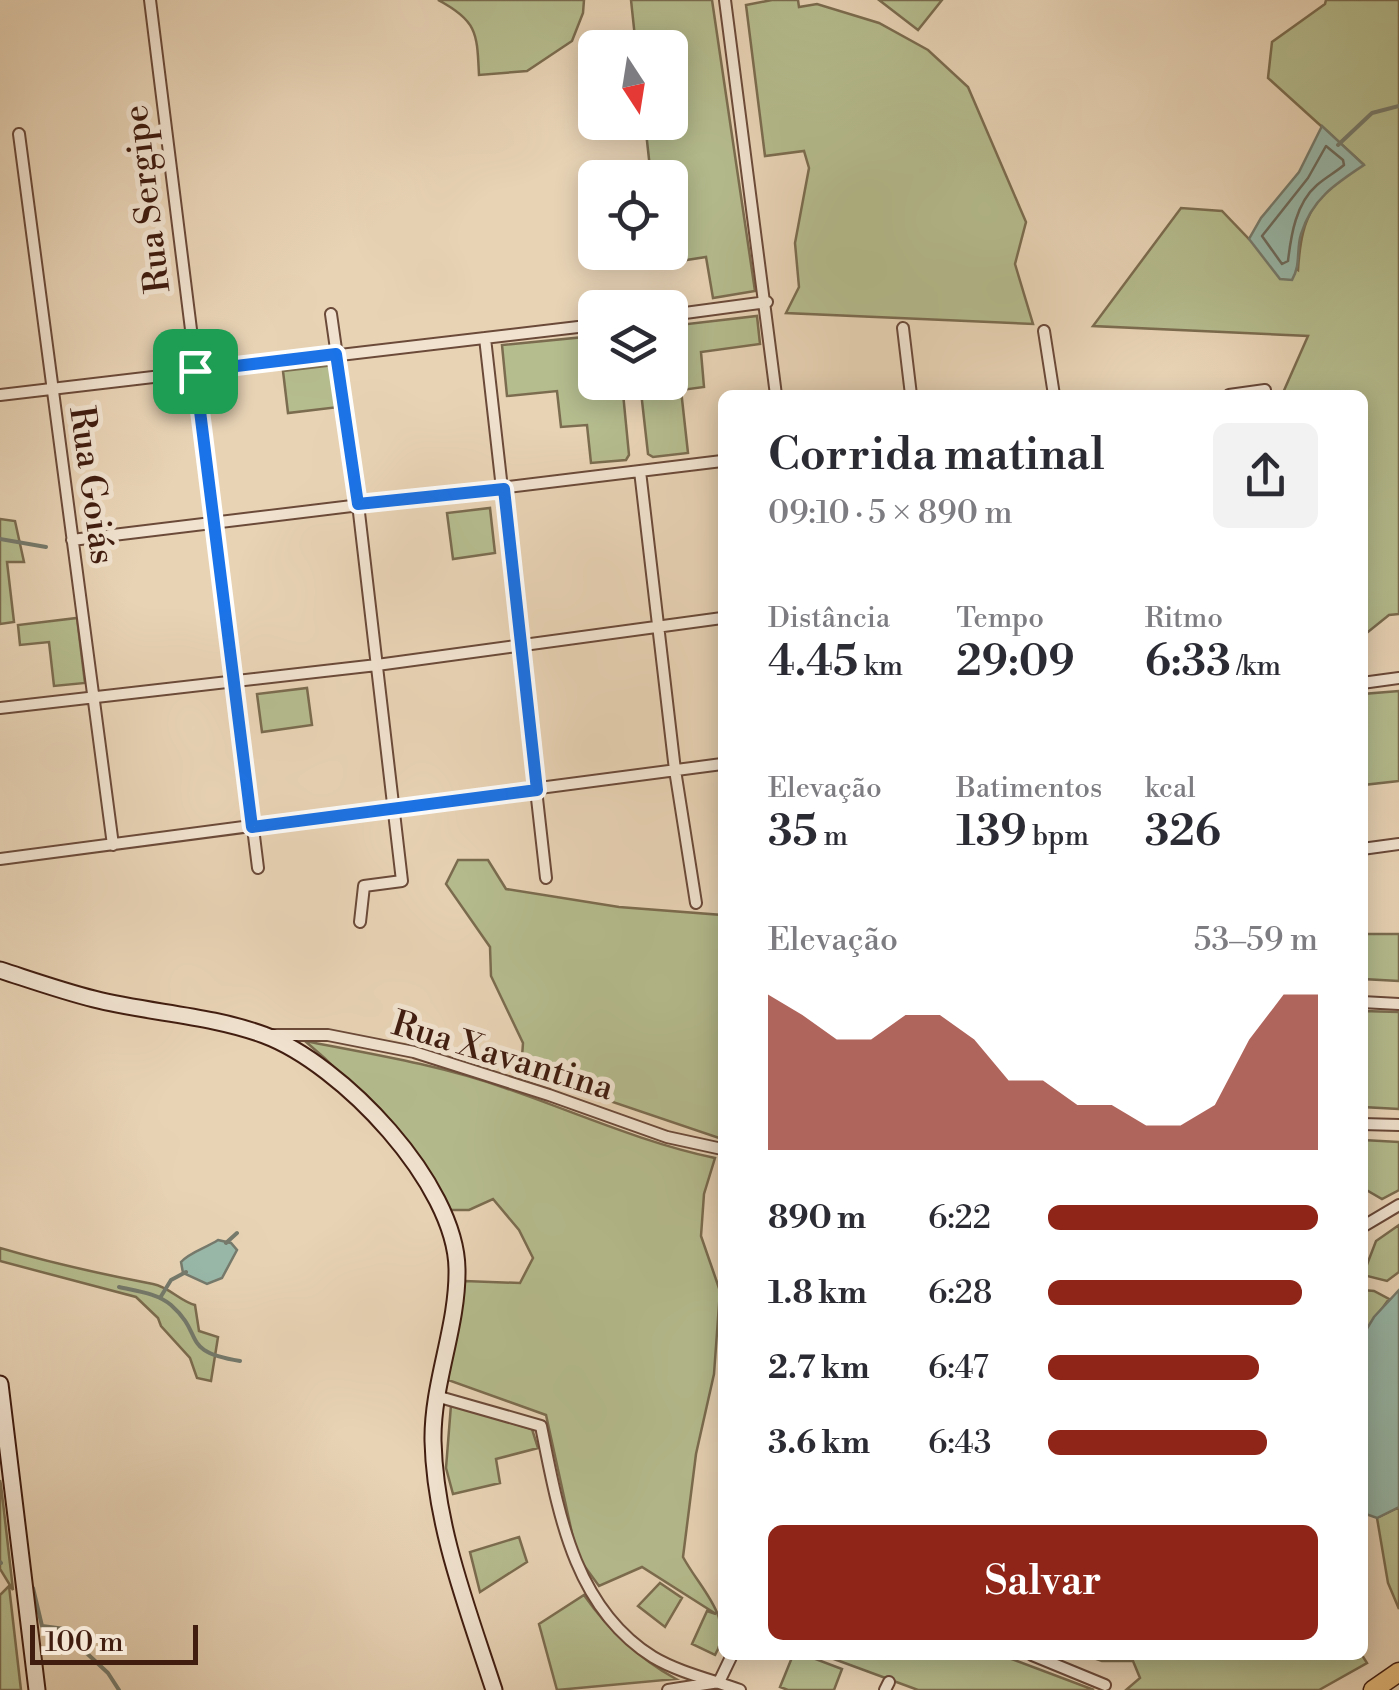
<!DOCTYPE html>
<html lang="pt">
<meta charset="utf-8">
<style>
:root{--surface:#fff;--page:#f2f2f3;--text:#2b2b33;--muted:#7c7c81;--accent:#8f2418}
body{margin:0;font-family:"Libre Bodoni",serif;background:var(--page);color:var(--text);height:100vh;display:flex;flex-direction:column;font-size:38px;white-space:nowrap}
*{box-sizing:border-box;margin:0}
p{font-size:32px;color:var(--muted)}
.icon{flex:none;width:55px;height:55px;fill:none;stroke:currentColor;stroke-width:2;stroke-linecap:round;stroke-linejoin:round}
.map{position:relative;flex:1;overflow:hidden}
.sheet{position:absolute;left:718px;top:390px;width:650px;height:1270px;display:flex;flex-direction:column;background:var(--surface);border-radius:15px;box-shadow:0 5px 25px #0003}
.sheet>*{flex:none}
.needle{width:65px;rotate:168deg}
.fabs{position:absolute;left:578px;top:30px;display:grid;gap:20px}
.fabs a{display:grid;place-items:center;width:110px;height:110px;border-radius:15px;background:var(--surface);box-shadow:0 5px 25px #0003;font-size:50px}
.scale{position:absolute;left:30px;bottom:25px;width:168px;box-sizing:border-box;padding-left:10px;border:5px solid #411d10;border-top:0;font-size:28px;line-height:35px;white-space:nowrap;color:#411d10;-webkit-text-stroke:8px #f0e2cf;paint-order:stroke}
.pin{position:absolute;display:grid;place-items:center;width:85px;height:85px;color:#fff;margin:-42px;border-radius:20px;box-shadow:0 5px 15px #0006}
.round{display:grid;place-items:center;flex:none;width:105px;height:105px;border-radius:15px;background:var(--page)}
.overview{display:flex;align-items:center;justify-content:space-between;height:170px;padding:0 50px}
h1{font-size:45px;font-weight:600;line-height:75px}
.metrics{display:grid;grid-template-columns:repeat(3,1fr);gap:15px;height:170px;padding:10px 50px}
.metrics div{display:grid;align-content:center}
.metrics b{font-size:42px;font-weight:600}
.metrics small{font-size:28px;font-weight:400}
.metrics p{font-size:28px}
.chart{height:280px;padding:20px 50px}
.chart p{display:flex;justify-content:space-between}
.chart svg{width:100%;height:180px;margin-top:10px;fill:var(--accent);opacity:.7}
.button{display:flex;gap:20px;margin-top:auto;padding:20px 50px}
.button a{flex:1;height:115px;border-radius:15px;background:var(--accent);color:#fff;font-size:40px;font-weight:600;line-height:115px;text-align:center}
ul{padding:0 50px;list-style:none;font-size:32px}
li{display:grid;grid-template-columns:160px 120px 1fr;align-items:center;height:75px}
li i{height:25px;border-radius:12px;background:var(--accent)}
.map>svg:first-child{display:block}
.green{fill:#b5bc8e;stroke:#7b6c4f;stroke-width:2.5}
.water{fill:#98b8a9;stroke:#757a6c;stroke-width:2.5}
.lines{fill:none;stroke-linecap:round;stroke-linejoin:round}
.shore{stroke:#6c6a5c;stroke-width:2.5}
.stream{stroke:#757a6c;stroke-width:4}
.street-casing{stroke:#6b4a39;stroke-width:14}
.secondary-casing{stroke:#411d10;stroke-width:19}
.primary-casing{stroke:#411d10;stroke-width:21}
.street{stroke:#f0e2cf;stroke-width:10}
.secondary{stroke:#f0e2cf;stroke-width:15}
.primary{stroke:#e4ba7a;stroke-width:18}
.route-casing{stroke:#fff;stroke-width:20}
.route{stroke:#1a73e8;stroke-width:12}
.labels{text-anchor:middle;stroke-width:10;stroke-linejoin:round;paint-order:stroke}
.street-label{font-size:35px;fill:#411d10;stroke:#f0e2cf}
</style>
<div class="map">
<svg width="1399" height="1690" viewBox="0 0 1399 1690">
<rect width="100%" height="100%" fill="#e8d3b5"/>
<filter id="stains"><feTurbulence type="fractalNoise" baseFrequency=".002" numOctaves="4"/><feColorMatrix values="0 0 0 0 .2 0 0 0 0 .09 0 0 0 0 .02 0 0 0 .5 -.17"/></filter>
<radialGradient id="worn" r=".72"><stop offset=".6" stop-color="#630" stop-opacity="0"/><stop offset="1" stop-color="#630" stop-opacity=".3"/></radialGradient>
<!-- green -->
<path class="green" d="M 438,0 L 584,0 L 583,13 L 572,41 L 527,71 L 479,75 C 477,34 478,21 438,0 Z
M 631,0 L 712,0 L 755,291 L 713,298 L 706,257 L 661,264 L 659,253 L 670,252 L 670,178 L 651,177 L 645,123 L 670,122 L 670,48 L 636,47 Z
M 772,0 L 798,0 L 799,7 L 817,4 L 879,23 L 928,50 L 968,87 L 1026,222 L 1015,264 L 1033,324 L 786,313 L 799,287 L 795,243 L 809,168 L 804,151 L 765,156 L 746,5 Z
M 879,0 L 942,0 L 918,30 Z
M 1326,0 L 1399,0 L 1399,614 L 1389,615 L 1363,636 L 1362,395 L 1282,395 L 1308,336 L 1093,326 L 1181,208 L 1222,211 L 1249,239 L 1298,270 C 1302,209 1315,198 1363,164 L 1268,78 L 1272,42 L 1325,4 Z
M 757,316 L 760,344 L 701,352 L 704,387 L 681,390 L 688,453 L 653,457 L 648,454 L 640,383 L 670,382 L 670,326 Z
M 595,336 L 595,382 L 622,383 L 629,455 L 626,460 L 591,463 L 587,425 L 561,427 L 557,391 L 507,396 L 502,345 Z
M 334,365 L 339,407 L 288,413 L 283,371 Z
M 490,508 L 495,553 L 453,559 L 447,513 Z
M 0,519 L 15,521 L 24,562 L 7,562 L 14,622 L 0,624 Z
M 77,618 L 85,683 L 54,686 L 49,642 L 20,645 L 18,625 Z
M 307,688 L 312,725 L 262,732 L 257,694 Z
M 1399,691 L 1399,781 L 1363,785 L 1363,694 Z
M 458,860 L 488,860 L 506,889 L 619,907 L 722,915 L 722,1139 L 521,1071 L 523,1043 L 491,976 L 490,947 L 446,884 Z
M 1363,934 L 1399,934 L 1399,981 L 1363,979 Z
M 1362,1011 L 1399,1012 L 1399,1109 L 1363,1107 Z
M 305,1041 C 372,1054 440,1065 505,1088 C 575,1112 643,1143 715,1158 L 704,1194 L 701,1236 L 720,1291 L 714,1374 L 696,1454 L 683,1557 C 700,1589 736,1619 715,1655 L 692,1644 L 707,1611 L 716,1614 L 642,1567 L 599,1586 L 577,1556 L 546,1415 L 448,1380 L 456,1308 L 465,1281 L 520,1283 L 533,1258 L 519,1230 L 493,1199 L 469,1210 L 451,1210 C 407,1148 364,1090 305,1041 Z
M 1363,1140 L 1399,1142 L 1399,1190 L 1382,1199 L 1363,1188 Z
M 1399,1225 L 1399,1272 L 1387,1281 L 1363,1275 L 1376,1241 Z
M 0,1248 C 51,1263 101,1274 153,1284 C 169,1287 180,1301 195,1305 L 199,1331 L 218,1337 L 211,1381 L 197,1378 L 190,1358 L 161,1326 L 158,1318 L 136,1297 L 0,1261 Z
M 1363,1290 L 1374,1291 L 1389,1299 L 1363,1335 Z
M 451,1405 L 532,1429 L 538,1448 L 496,1459 L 500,1483 L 453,1494 L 446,1468 Z
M 0,1480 L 1,1485 L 13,1590 L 0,1569 Z
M 1399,1507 L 1399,1609 L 1388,1583 L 1377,1518 Z
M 519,1537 L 527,1562 L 480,1592 L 470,1552 Z
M 660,1583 L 682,1598 L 665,1627 L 638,1606 Z
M 9,1586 L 21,1690 L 0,1690 L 0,1595 Z
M 584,1595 C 609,1631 638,1658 676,1679 L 557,1690 L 539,1624 Z
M 793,1655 L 805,1655 L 842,1669 L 834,1690 L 788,1690 L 780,1687 Z
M 823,1655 L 1001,1655 L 1094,1690 L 918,1690 Z
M 1085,1655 L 1362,1655 L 1367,1663 L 1319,1690 L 1126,1690 L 1140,1678 L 1133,1661 L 1102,1661 Z"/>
<!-- water -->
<path class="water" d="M 1322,126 L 1364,165 C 1335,184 1312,199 1301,234 C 1296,250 1301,265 1292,280 L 1280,279 L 1249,239 L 1261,218 L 1299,172 Z
M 218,1240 L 231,1243 L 237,1250 L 222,1278 L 207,1284 L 183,1273 L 181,1262 C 190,1252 206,1248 218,1240 Z
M 1399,1290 L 1399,1507 L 1377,1518 L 1363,1513 L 1363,1335 L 1374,1317 Z"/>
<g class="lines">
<!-- shore -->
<path class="shore" d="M 1326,146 L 1343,160 L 1344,165 C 1336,172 1326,177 1317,185 C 1296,203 1291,235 1288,261 L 1282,264 L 1262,236 L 1308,178 Z"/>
<!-- stream -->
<path class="stream" d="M 1338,145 L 1372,113 L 1399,106
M 0,539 L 46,547
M 226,1243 L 237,1233
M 119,1287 C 136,1291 157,1293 171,1305 C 206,1336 179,1351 240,1361
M 160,1298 L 171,1280 L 186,1272
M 0,1562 L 1,1563
M 33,1588 L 42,1626 L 65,1629 L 74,1635 L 79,1646 L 108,1673 L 119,1690"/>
<defs>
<path id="street" d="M 150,0 L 258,868
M 725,0 L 776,395
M 19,134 L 113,845
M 331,314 L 358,504 L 402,881 L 364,886 L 360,922
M 670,315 L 767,302
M 903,328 L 911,395
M 1044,331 L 1054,395
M 485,338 L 546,878
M 0,395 L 595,325
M 1229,395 L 1265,390
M 640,471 L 675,770 L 696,903
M 72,540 L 722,461
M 1362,683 L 1399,678
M 0,708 L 377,665 L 722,618
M 1362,849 L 1399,844
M 0,859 L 722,764
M 1362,1002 L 1399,1004
M 269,1035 L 328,1035 L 414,1052 L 549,1095 L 667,1137 L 722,1149
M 1362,1124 L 1399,1125
M 1362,1227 L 1399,1205
M 436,1396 L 541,1426 C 558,1510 573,1607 653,1657 C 678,1672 712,1680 740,1690
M 1032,1655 L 1105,1685
M 668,1690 L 719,1682 L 732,1655
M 885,1690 L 889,1682"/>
<path id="secondary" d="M 0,970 C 31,980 62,991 94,999 C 149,1013 210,1015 264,1035 C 342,1064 456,1184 457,1269 C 458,1327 432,1383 433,1441 C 435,1526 468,1610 494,1690
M 0,1384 L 37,1690"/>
<path id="primary" d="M 1373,1690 L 1399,1672"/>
</defs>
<!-- street casing -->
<use href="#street" class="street-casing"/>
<!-- secondary casing -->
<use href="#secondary" class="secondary-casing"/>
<!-- primary casing -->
<use href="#primary" class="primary-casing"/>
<!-- street -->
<use href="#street" class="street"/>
<!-- secondary -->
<use href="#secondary" class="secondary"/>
<!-- primary -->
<use href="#primary" class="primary"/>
</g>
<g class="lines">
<defs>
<path id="route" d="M 336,354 L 358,504 L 504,489 L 537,790 L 252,827 L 195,371 Z"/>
</defs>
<!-- route casing -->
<use href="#route" class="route-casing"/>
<!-- route -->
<use href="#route" class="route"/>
</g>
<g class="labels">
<!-- street labels -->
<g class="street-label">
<text transform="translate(146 199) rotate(-97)" y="12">Rua Sergipe</text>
<text transform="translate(93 485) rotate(82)" y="12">Rua Goiás</text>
<text transform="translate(503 1055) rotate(17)" y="12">Rua Xavantina</text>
</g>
</g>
<rect width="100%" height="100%" filter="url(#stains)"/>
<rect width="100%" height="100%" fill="url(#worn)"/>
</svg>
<div class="fabs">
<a><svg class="needle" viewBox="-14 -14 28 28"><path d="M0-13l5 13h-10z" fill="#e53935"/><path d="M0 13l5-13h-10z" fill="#7c7c81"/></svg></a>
<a><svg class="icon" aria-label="locate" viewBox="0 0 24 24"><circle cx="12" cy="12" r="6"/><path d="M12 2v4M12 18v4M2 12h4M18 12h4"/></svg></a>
<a><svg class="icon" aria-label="layers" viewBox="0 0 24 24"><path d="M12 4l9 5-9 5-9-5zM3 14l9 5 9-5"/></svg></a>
</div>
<div class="scale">100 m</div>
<div class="pin" style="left:195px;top:371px;background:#1e9e55"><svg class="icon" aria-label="arrive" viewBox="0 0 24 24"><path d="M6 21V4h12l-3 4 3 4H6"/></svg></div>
<section class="sheet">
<div class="overview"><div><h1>Corrida matinal</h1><p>09:10 · 5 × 890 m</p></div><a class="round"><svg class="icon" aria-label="share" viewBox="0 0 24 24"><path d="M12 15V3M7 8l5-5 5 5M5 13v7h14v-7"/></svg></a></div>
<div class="metrics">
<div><p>Distância</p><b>4.45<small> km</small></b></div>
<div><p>Tempo</p><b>29:09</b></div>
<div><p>Ritmo</p><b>6:33<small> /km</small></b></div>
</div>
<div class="metrics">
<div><p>Elevação</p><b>35<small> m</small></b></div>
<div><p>Batimentos</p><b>139<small> bpm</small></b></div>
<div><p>kcal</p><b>326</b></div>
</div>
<div class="chart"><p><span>Elevação</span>53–59 m</p>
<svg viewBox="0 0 160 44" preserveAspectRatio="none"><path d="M0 44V6L10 11L20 17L30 17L40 11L50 11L60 17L70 27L80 27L90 33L100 33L110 38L120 38L130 33L140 17L150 6L160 6V44z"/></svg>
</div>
<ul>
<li><b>890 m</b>6:22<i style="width:100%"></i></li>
<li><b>1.8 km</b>6:28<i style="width:94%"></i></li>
<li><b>2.7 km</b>6:47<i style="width:78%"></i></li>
<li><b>3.6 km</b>6:43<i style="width:81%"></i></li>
</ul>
<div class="button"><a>Salvar</a></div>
</section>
</div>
